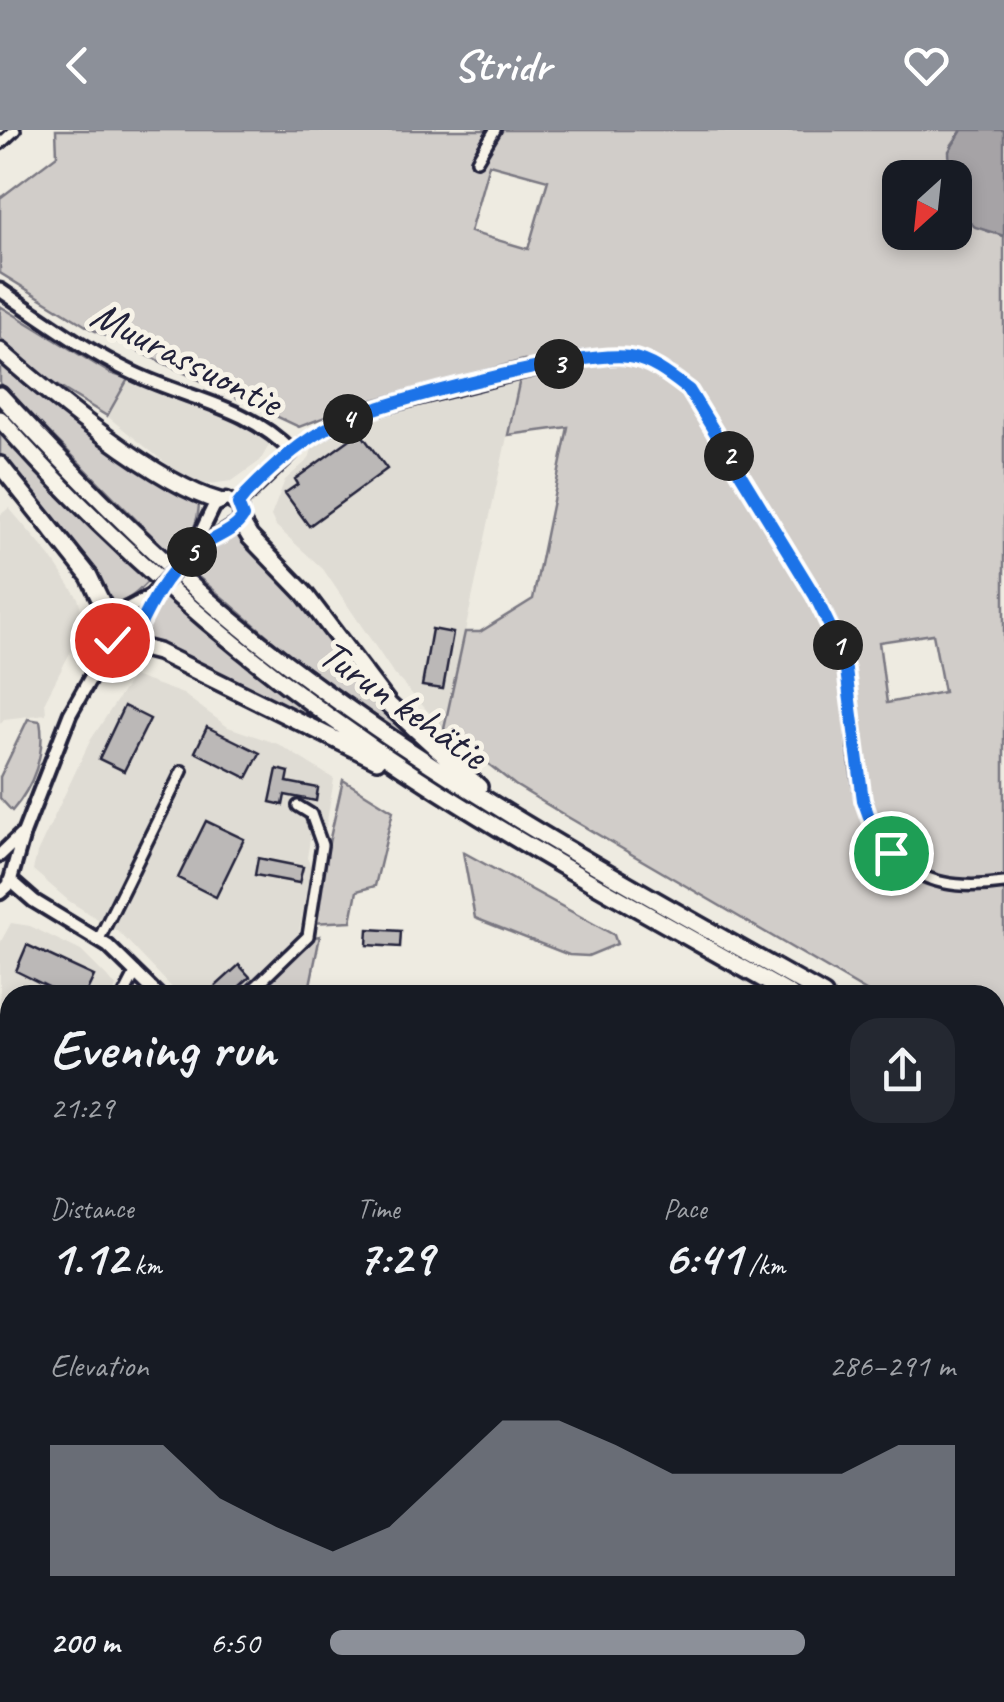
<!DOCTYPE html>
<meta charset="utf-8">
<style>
:root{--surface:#171b24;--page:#242831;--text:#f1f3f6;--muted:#9ea1a6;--accent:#8c9099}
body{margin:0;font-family:Caveat,sans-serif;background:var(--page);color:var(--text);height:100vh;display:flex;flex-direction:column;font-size:38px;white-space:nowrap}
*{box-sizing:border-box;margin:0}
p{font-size:32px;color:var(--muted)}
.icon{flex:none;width:55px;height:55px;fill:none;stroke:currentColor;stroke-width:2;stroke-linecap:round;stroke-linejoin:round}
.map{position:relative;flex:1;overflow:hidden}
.sheet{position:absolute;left:0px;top:855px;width:1005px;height:718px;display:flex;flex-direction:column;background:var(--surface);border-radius:30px 30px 0 0;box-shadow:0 5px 15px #0003}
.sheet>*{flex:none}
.needle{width:65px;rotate:207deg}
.tools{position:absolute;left:882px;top:30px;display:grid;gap:20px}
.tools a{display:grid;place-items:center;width:90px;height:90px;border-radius:20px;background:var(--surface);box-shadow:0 5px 15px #0003;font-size:50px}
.pin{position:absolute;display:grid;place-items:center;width:85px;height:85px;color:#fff;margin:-42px;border:5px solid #fff;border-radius:50%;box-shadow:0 2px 10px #0007}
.km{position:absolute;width:50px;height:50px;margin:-25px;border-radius:50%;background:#222;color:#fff;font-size:28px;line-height:50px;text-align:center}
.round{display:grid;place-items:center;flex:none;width:105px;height:105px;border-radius:30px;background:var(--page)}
.headline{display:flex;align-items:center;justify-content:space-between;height:170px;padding:0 50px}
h1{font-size:55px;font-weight:800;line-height:75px}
.stats{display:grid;grid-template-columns:repeat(3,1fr);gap:15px;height:170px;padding:10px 50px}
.stats div{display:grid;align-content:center}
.stats b{font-size:50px;font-weight:800}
.stats small{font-size:28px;font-weight:400}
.stats p{font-size:28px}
.chart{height:280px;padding:20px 50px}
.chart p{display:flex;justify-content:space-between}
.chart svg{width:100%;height:180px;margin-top:10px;fill:var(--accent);opacity:.7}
ul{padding:0 50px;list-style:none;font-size:32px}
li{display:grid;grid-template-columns:160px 120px 1fr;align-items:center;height:75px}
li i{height:25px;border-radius:12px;background:var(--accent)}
header{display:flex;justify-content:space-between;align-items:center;height:130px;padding:0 50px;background:var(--accent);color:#fff;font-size:45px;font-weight:800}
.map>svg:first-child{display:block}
.built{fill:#dfdcd4}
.green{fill:#d1cdc9;stroke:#7a7882;stroke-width:2.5;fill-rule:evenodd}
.water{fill:#a6a3a6;stroke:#716f7b;stroke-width:2.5}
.building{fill:#bbb8b7;stroke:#22223b;stroke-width:2.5}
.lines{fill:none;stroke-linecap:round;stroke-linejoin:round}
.street-casing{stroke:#22223b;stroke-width:16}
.secondary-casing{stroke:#22223b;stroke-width:19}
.highway-casing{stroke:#22223b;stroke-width:22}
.street{stroke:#f7f3e8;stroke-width:9}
.secondary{stroke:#f7f3e8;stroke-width:11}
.highway{stroke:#f7f3e8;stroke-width:15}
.secondary-bridge-casing{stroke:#22223b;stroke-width:19;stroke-linecap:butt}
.secondary-bridge{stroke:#f7f3e8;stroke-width:11}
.route-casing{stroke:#fff;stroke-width:20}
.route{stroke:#1a73e8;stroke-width:12}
.labels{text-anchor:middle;stroke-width:10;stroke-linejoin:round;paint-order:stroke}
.street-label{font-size:42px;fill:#22223b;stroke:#f7f3e8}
</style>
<header><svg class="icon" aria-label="back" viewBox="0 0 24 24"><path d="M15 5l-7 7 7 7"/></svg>Stridr<svg class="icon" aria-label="heart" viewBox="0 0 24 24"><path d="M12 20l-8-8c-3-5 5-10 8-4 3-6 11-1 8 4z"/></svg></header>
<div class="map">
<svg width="1004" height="1572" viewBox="0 0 1004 1572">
<rect width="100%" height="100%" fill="#eeebe1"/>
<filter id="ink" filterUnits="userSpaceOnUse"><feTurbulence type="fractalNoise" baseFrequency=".01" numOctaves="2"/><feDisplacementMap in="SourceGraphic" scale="20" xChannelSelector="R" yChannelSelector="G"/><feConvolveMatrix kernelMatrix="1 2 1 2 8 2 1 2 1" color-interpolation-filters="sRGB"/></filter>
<g filter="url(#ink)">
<!-- built -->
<path class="built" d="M 128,249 L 229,282 L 272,310 L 260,331 L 232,351 L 194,356 L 107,286 Z
M 519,251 L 444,599 L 394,544 L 323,439 L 276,396 L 271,386 L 285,350 L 309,329 L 314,313 L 356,294 L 422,272 Z
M 9,378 L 50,426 L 78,468 L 85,494 L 45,571 L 46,584 L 4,589 L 0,594 L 0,385 Z
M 133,546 L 183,564 L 228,597 L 278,614 L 334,649 L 326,697 L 320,696 L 311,703 L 307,728 L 311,735 L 299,804 L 236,865 L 179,865 L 120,803 L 69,771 L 33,740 L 37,723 L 90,611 Z
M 11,793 L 30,796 L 81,821 L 116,856 L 113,865 L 10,865 L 10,955 L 0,951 L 0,813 Z
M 995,1043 L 1004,1049 L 1004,1222 L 995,1220 Z
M 995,1245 L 1004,1248 L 1004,1527 L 995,1517 Z
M 548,1562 L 558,1572 L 308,1572 L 301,1563 Z"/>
<!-- green -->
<path class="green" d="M 56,0 L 962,0 L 951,16 L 950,47 L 900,48 L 900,102 L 955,102 L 955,56 C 976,91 955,92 1004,106 L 1004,945 L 995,939 L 995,865 L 873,865 L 566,686 L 515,655 L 444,599 L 465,502 L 480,502 L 533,469 L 568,297 L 508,305 L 524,230 L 362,273 L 299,297 L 91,199 L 0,143 L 0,68 L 57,25 ZM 489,34 L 548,50 L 528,119 L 470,102 ZM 933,504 L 944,562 L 887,573 L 879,512 Z
M 0,176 L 110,243 L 128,249 L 107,286 L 48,250 L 0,208 Z
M 0,230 L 199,371 C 199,397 190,406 171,425 L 0,253 Z
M 0,298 L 150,449 C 137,463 126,475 106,473 L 0,328 Z
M 240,401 L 315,486 L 408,609 L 290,525 L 189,439 L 213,413 Z
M 166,464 L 346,608 L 138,511 L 147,486 Z
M 28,589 L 40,591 C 46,623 33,657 12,681 L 0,668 L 0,647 Z
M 343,650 L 393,681 L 375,756 L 357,761 L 351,791 L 311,793 Z
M 463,722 L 614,805 L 617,814 L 588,826 L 569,825 L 475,788 Z
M 320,806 L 308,865 L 268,865 L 262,858 L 314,807 Z
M 10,1334 L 10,1562 L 301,1562 L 308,1572 L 0,1572 L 0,1338 Z
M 995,1557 L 1004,1566 L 1004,1572 L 590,1572 L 579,1563 L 995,1562 Z"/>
<!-- water -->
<path class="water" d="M 962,0 L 1004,0 L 1004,106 L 975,97 L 967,90 L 955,48 L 950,45 L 949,21 Z"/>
<!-- building -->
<path class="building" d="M 360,302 L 387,339 L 309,396 L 285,363 L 298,354 L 295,349 Z
M 432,499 L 453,503 L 443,559 L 422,556 Z
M 124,576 L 150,589 L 124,641 L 99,629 Z
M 207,597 L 260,623 L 247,648 L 195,622 Z
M 277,639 L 289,642 L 287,652 L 318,658 L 316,671 L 285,665 L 283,675 L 270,672 Z
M 206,691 L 244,709 L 216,767 L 178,748 Z
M 258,728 L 303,737 L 299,753 L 255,745 Z
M 368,799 L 401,801 L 400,817 L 367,815 Z
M 27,815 L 94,846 L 85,865 L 65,865 L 16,841 Z
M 239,835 L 250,847 L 230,865 L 206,865 Z
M 10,1024 L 10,1120 L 8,1121 L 0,1091 L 0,1027 Z
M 409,1562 L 472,1562 L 484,1572 L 421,1572 Z"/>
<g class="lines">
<defs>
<path id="street" d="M 0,14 L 15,0
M 477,30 L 495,0
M 292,322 L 314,306 L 358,284 L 582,228 L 633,227 L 667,242 L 689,260 C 718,308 747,356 777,404 C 803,447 835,490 846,540 C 858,598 847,677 891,723 C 922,756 962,759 1004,753
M 99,809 L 182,641
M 124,865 L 136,842
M 247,865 L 308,806 L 322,715 L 311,684 L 298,676
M 995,1236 L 1004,1239
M 0,1258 L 10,1252
M 569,1562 L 580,1572
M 178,1572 L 180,1562"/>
<path id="secondary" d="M 0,160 C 43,189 86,221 133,243 C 189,270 247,275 292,322 L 238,374
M 227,369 L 240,377 L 241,392 L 191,423 L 214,376 Z
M 151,466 L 133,509 L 122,514 L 112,510 L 107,499 L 115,485 Z
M 0,725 L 21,705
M 10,750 L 34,771 L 108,816 L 158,865
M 0,763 L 9,755 L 24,702 L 70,584 L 112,510
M 995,1534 L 1004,1543"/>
<path id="highway" d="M 0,221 C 49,264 158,355 219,371
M 0,265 C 87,359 179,452 282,530 C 451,659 638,761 824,865
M 0,289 C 126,432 277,558 437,660 C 552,733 673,798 791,865
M 0,335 L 89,446 L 110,490
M 241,392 L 250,407 L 304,463 L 389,575 L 479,657
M 127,514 L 158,522 L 377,630
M 995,969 L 1004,975
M 995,988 L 1004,994"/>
</defs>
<!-- street casing -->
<use href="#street" class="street-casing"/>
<!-- secondary casing -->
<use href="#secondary" class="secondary-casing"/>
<!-- highway casing -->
<use href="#highway" class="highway-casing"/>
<!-- street -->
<use href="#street" class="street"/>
<!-- secondary -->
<use href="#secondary" class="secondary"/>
<!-- highway -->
<use href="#highway" class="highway"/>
<defs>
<path id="secondary-bridge" d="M 151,466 L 191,423"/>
</defs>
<!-- secondary-bridge casing -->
<use href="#secondary-bridge" class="secondary-bridge-casing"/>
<!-- secondary-bridge -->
<use href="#secondary-bridge" class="secondary-bridge"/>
</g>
</g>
<g class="lines" filter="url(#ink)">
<defs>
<path id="route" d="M 112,510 L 122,514 L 133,510 C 149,477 162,448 191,423 C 206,410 233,404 243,387 L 238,374 L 246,364 C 273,336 302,310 337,293 C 382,272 583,220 629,227 C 651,230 672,247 689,260 L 815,466 L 836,509 L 846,540 L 863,670 L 873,698 L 891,723"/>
</defs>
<!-- route casing -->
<use href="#route" class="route-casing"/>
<!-- route -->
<use href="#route" class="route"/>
</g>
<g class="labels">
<!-- street labels -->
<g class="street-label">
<text transform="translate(187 227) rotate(27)" y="15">Muurassuontie</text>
<text transform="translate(404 573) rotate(35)" y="15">Turun kehätie</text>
</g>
</g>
</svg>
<div class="tools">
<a><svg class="needle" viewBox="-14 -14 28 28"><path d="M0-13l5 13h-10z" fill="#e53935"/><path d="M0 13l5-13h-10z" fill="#9ea1a6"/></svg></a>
</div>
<div class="pin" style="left:891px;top:723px;background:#1e9e55"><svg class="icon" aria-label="arrive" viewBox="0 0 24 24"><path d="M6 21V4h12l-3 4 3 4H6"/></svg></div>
<div class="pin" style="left:112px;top:510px;background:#d93025"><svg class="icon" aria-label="check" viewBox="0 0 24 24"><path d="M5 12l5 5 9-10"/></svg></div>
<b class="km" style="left:838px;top:515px">1</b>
<b class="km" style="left:729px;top:326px">2</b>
<b class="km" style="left:559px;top:234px">3</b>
<b class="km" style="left:348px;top:289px">4</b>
<b class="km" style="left:192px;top:422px">5</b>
<section class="sheet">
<div class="headline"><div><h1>Evening run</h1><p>21:29</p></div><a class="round"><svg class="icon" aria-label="share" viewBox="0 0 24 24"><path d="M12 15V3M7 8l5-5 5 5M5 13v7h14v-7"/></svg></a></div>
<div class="stats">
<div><p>Distance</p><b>1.12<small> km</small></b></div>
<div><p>Time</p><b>7:29</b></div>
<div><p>Pace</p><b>6:41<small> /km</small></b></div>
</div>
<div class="chart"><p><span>Elevation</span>286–291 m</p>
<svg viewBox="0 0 160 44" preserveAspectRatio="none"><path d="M0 44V12L10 12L20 12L30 25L40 32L50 38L60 32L70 19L80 6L90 6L100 12L110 19L120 19L130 19L140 19L150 12L160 12V44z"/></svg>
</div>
<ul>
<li><b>200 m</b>6:50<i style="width:76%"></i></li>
</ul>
</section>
</div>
